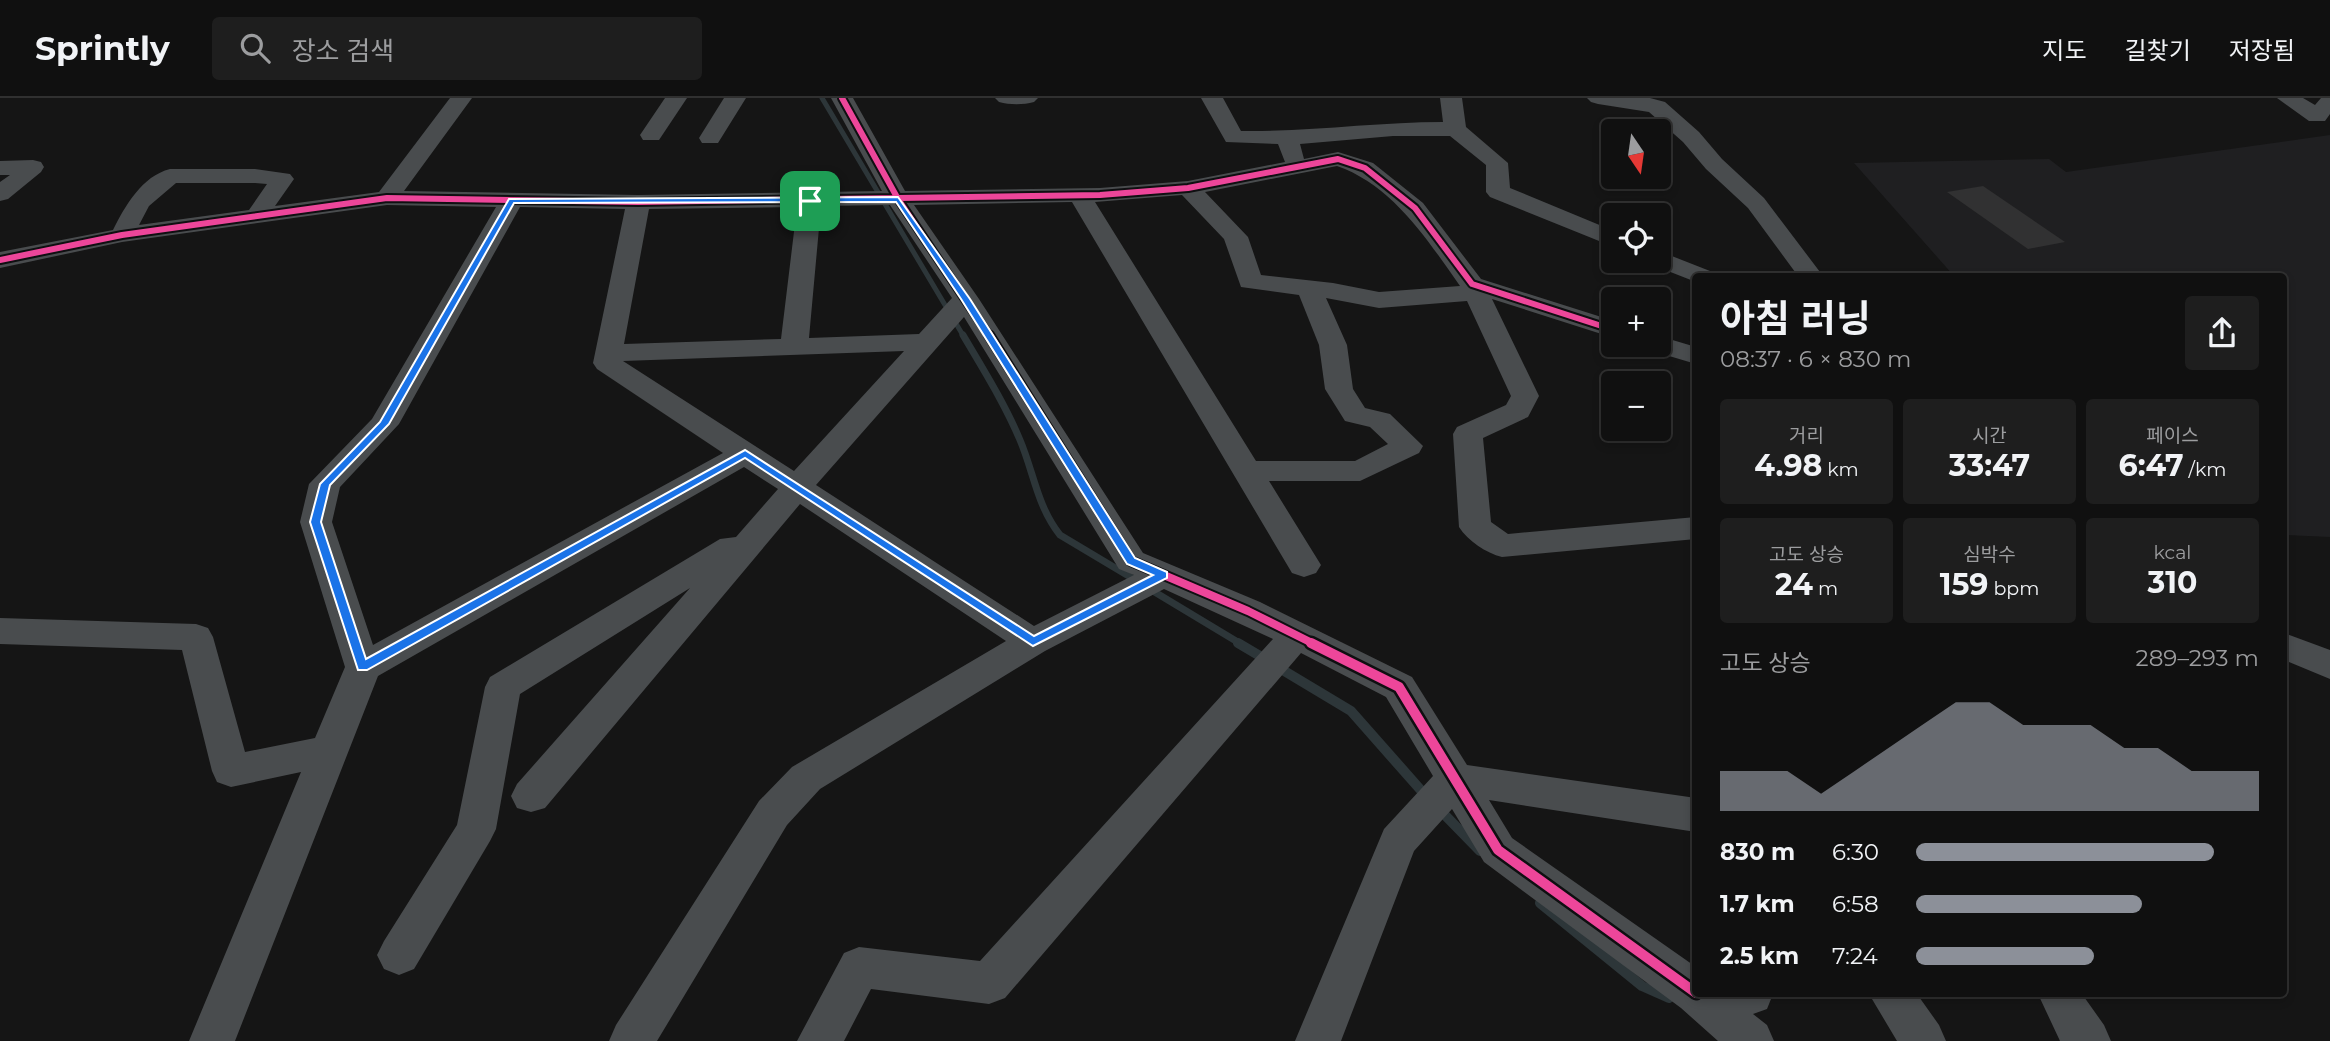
<!DOCTYPE html>
<html lang="ko">
<meta charset="utf-8">
<style>
:root{--surface:#101010;--page:#1e1e1e;--text:#f1f3f6;--muted:#9c9d9f;--line:#303030;--accent:#8c9099}
body{margin:0;font-family:Montserrat,"Noto Sans KR",sans-serif;background:var(--page);color:var(--text);height:100vh;display:flex;flex-direction:column;font-size:26px;white-space:nowrap}
*{box-sizing:border-box;margin:0}
p{font-size:23px;color:var(--muted)}
.icon{flex:none;width:38px;height:38px;fill:none;stroke:currentColor;stroke-width:2;stroke-linecap:round;stroke-linejoin:round}
.map{position:relative;flex:1;overflow:hidden}
.drawer{position:absolute;left:1692px;top:175px;width:595px;height:724px;display:flex;flex-direction:column;background:var(--surface);border-radius:7px;box-shadow:0 4px 10px #0003,0 0 0 2px var(--line)}
.drawer>*{flex:none}
.needle{width:46px;rotate:167deg}
.buttons{position:absolute;left:1601px;top:21px;display:grid;gap:14px}
.buttons a{display:grid;place-items:center;width:70px;height:70px;border-radius:7px;background:var(--surface);box-shadow:0 4px 10px #0003,0 0 0 2px var(--line);font-size:35px}
.pin{position:absolute;display:grid;place-items:center;width:60px;height:60px;color:#fff;margin:-30px;border-radius:14px;box-shadow:0 4px 10px #0006}
.round{display:grid;place-items:center;flex:none;width:74px;height:74px;border-radius:7px;background:var(--page)}
.headline{display:flex;align-items:center;justify-content:space-between;height:119px;padding:0 28px}
h1{font-size:38px;font-weight:700;line-height:52px}
.metrics{display:grid;grid-template-columns:repeat(3,1fr);gap:10px;height:119px;padding:7px 28px}
.metrics div{display:grid;align-content:center;border-radius:7px;background:var(--page);text-align:center}
.metrics b{font-size:30px;font-weight:700}
.metrics small{font-size:19px;font-weight:400}
.metrics p{font-size:19px}
.chart{height:196px;padding:14px 28px}
.chart p{display:flex;justify-content:space-between}
.chart svg{width:100%;height:126px;margin-top:7px;fill:var(--accent);opacity:.7}
ul{padding:0 28px;list-style:none;font-size:23px}
li{display:grid;grid-template-columns:112px 84px 1fr;align-items:center;height:52px}
li i{height:18px;border-radius:9px;background:var(--accent)}
header{display:flex;align-items:center;gap:42px;box-sizing:border-box;height:98px;padding:0 35px;background:var(--surface);border-bottom:2px solid var(--line)}
header strong{font-size:33px}
nav{display:flex;gap:38px;margin-inline-start:auto;font-size:24px}
.search{width:490px;height:63px;background:var(--page);display:flex;align-items:center;gap:18px;box-sizing:border-box;padding:0 24px;border-radius:7px;color:var(--muted);font-size:26px}
.map>svg:first-child{display:block}
.built{fill:#1f1f21}
.lines{fill:none;stroke-linecap:round;stroke-linejoin:round}
.stream-far2{stroke:#2d3639;stroke-width:5}
.stream-far1{stroke:#2d3639;stroke-width:7}
.stream{stroke:#2d3639;stroke-width:10}
.building{fill:#313132}
.minor{fill:#494c4e;fill-rule:evenodd}
.cycleway-far2-casing{stroke:#0f0f11;stroke-width:10}
.cycleway-far1-casing{stroke:#0f0f11;stroke-width:12}
.cycleway-casing{stroke:#0f0f11;stroke-width:15}
.cycleway-far2{stroke:#ed469a;stroke-width:6}
.cycleway-far1{stroke:#ed469a;stroke-width:8}
.cycleway{stroke:#ed469a;stroke-width:10}
.route{fill:#1a73e8;stroke:#fff;stroke-width:2;fill-rule:evenodd}
</style>
<header>
<strong>Sprintly</strong>
<div class="search"><svg class="icon" aria-label="search" viewBox="0 0 24 24"><circle cx="10" cy="10" r="6"/><path d="M15 15l6 6"/></svg>장소 검색</div>
<nav><a>지도</a><a>길찾기</a><a>저장됨</a></nav>
</header>
<div class="map">
<svg width="2330" height="943" viewBox="0 0 2330 943">
<rect width="100%" height="100%" fill="#151515"/>
<!-- built -->
<path class="built" d="M 2330,37 L 2330,439 L 2284,437 L 2284,178 L 1954,178 L 1854,65 L 2049,61 L 2066,74 Z"/>
<g class="lines">
<!-- stream-far2 -->
<path class="stream-far2" d="M 822,0 L 964,239"/>
<!-- stream-far1 -->
<path class="stream-far1" d="M 963,237 C 983,271 1005,306 1020,342 C 1034,375 1037,408 1060,437 L 1137,483
M 1148,490 L 1241,546"/>
<!-- stream -->
<path class="stream" d="M 1238,545 L 1265,561
M 1276,568 L 1351,613 L 1426,698
M 1440,712 L 1480,753
M 1540,805 L 1642,888 L 1669,900"/>
</g>
<!-- building -->
<path class="building" d="M 1983,88 L 2065,144 L 2028,151 L 1947,94 Z"/>
<g class="lines">
<!-- minor -->
<path class="minor" d="M 450,0 L 472,0 L 404,93 L 638,97 L 882,93 L 831,0 L 853,0 L 905,93 L 1100,90 L 1188,83 L 1285,64 L 1278,46 L 1226,44 L 1201,0 L 1223,0 L 1241,33 C 1309,34 1376,24 1443,24 L 1440,0 L 1462,0 L 1466,29 L 1508,65 L 1510,90 L 1614,133 L 1614,149 L 1490,99 L 1486,94 L 1486,67 L 1450,38 L 1393,38 L 1300,46 L 1304,61 L 1338,54 L 1373,65 L 1423,105 L 1481,181 L 1614,223 L 1614,240 L 1492,201 L 1539,298 L 1528,319 L 1483,340 L 1491,424 L 1508,436 L 1696,419 L 1696,441 L 1502,459 C 1486,455 1468,443 1459,429 L 1453,336 L 1457,329 L 1506,307 L 1511,298 L 1467,203 L 1379,210 L 1326,200 L 1347,247 L 1353,291 L 1365,310 L 1390,316 L 1423,348 L 1419,355 L 1360,383 L 1269,383 L 1321,467 L 1316,475 L 1304,479 L 1292,475 L 1072,104 L 914,107 L 979,201 L 1143,455 L 1260,504 L 1412,579 L 1467,667 L 1696,700 L 1696,734 L 1489,702 L 1512,740 L 1696,869 L 1696,896 L 1773,896 L 1767,911 L 1753,916 L 1767,927 L 1774,943 L 1718,943 L 1681,910 L 1484,764 L 1452,711 L 1414,753 L 1341,943 L 1295,943 L 1384,731 L 1433,678 L 1386,599 L 1301,555 L 1005,900 L 989,906 L 871,891 L 844,943 L 797,943 L 844,855 L 859,849 L 980,863 L 1273,541 L 1164,491 L 1045,553 L 820,691 L 787,727 L 657,943 L 609,943 L 616,927 L 759,703 L 792,669 L 1006,543 L 800,406 L 545,710 L 531,714 L 517,710 L 511,698 L 517,686 L 690,490 L 520,596 L 496,731 L 490,743 L 414,871 L 399,877 L 384,871 L 377,857 L 384,843 L 457,727 L 485,589 L 490,579 L 720,441 L 736,439 L 778,391 L 744,369 L 378,578 L 235,943 L 189,943 L 301,674 L 231,689 L 217,684 L 212,673 L 182,552 L 0,546 L 0,520 L 196,526 L 208,530 L 213,539 L 245,654 L 315,640 L 345,569 L 300,424 L 309,386 L 372,321 L 496,109 L 387,107 L 122,144 L 0,170 L 0,154 L 113,132 C 125,108 142,78 170,71 L 255,71 L 290,76 L 294,81 L 275,108 L 379,94 ZM 1337,68 C 1392,87 1427,141 1460,188 L 1379,194 L 1333,185 L 1261,177 L 1248,139 L 1205,94 ZM 176,85 L 255,85 L 267,86 L 249,112 L 139,127 L 149,108 ZM 1182,97 L 1224,141 L 1241,189 L 1299,197 L 1319,247 L 1325,291 L 1345,323 L 1370,329 L 1388,346 L 1355,363 L 1256,363 L 1095,104 ZM 890,107 L 952,200 L 919,236 L 809,240 L 821,108 ZM 520,109 L 625,111 L 593,265 L 597,271 L 723,355 L 373,547 L 332,424 L 340,389 L 399,326 ZM 797,109 L 781,241 L 624,246 L 649,111 ZM 964,219 L 1119,471 L 1134,477 L 1034,528 L 816,387 ZM 904,253 L 794,373 L 623,263 Z
M 665,0 L 687,0 L 659,42 L 643,42 L 640,37 Z
M 724,0 L 746,0 L 718,45 L 702,45 L 699,40 Z
M 995,0 L 1038,0 L 1034,4 C 1023,7 1010,7 999,4 Z
M 1587,0 L 1650,0 L 1665,4 L 1699,34 L 1722,61 L 1764,100 L 1823,178 L 1798,178 L 1748,110 L 1706,71 L 1683,44 L 1649,14 L 1598,6 L 1591,4 Z
M 2277,0 L 2303,0 L 2315,7 L 2321,0 L 2330,0 L 2330,16 L 2325,23 L 2309,23 Z
M 33,62 L 41,64 L 44,69 L 41,74 L 8,101 L 0,103 L 0,84 L 10,77 L 0,77 L 0,63 Z
M 1659,153 L 1710,173 L 1714,178 L 1696,178 L 1696,184 L 1650,166 L 1648,163 L 1659,163 Z
M 1659,238 L 1696,249 L 1696,266 L 1649,252 L 1646,247 L 1659,247 Z
M 2284,535 L 2330,552 L 2330,581 L 2284,562 Z
M 1869,896 L 1917,896 L 1939,927 L 1946,943 L 1897,943 Z
M 2038,896 L 2082,896 L 2104,927 L 2111,943 L 2060,943 Z"/>
<defs>
<path id="cycleway-far2" d="M 842,0 L 898,101 L 990,239
M 0,162 L 122,137 L 387,100 L 638,104 L 1100,97 L 1188,90 L 1338,61 L 1365,70 L 1415,110 L 1472,186 L 1614,232"/>
<path id="cycleway-far1" d="M 989,237 L 1131,463 L 1248,513 L 1314,546"/>
<path id="cycleway" d="M 1311,545 L 1399,589 L 1498,752 L 1696,895"/>
</defs>
<!-- cycleway-far2 casing -->
<use href="#cycleway-far2" class="cycleway-far2-casing"/>
<!-- cycleway-far1 casing -->
<use href="#cycleway-far1" class="cycleway-far1-casing"/>
<!-- cycleway casing -->
<use href="#cycleway" class="cycleway-casing"/>
<!-- cycleway-far2 -->
<use href="#cycleway-far2" class="cycleway-far2"/>
<!-- cycleway-far1 -->
<use href="#cycleway-far1" class="cycleway-far1"/>
<!-- cycleway -->
<use href="#cycleway" class="cycleway"/>
</g>
<!-- route -->
<path class="route" d="M 898,99 L 970,201 L 1135,460 L 1167,474 L 1167,480 L 1033,548 L 745,360 L 367,572 L 358,572 L 310,424 L 320,386 L 380,324 L 509,101 ZM 896,104 L 961,201 L 1127,466 L 1153,477 L 1034,538 L 745,352 L 366,561 L 321,424 L 330,387 L 389,326 L 514,105 Z"/>
</svg>
<div class="buttons">
<a><svg class="needle" viewBox="-14 -14 28 28"><path d="M0-13l5 13h-10z" fill="#e53935"/><path d="M0 13l5-13h-10z" fill="#9c9d9f"/></svg></a>
<a><svg class="icon" aria-label="locate" viewBox="0 0 24 24"><circle cx="12" cy="12" r="6"/><path d="M12 2v4M12 18v4M2 12h4M18 12h4"/></svg></a>
<a>+</a>
<a>−</a>
</div>
<div class="pin" style="left:810px;top:103px;background:#1e9e55"><svg class="icon" aria-label="arrive" viewBox="0 0 24 24"><path d="M6 21V4h12l-3 4 3 4H6"/></svg></div>
<section class="drawer">
<div class="headline"><div><h1>아침 러닝</h1><p>08:37 · 6 × 830 m</p></div><a class="round"><svg class="icon" aria-label="share" viewBox="0 0 24 24"><path d="M12 15V3M7 8l5-5 5 5M5 13v7h14v-7"/></svg></a></div>
<div class="metrics">
<div><p>거리</p><b>4.98<small> km</small></b></div>
<div><p>시간</p><b>33:47</b></div>
<div><p>페이스</p><b>6:47<small> /km</small></b></div>
</div>
<div class="metrics">
<div><p>고도 상승</p><b>24<small> m</small></b></div>
<div><p>심박수</p><b>159<small> bpm</small></b></div>
<div><p>kcal</p><b>310</b></div>
</div>
<div class="chart"><p><span>고도 상승</span>289–293 m</p>
<svg viewBox="0 0 160 44" preserveAspectRatio="none"><path d="M0 44V30L10 30L20 30L30 38L40 30L50 22L60 14L70 6L80 6L90 14L100 14L110 14L120 22L130 22L140 30L150 30L160 30V44z"/></svg>
</div>
<ul>
<li><b>830 m</b>6:30<i style="width:87%"></i></li>
<li><b>1.7 km</b>6:58<i style="width:66%"></i></li>
<li><b>2.5 km</b>7:24<i style="width:52%"></i></li>
</ul>
</section>
</div>
